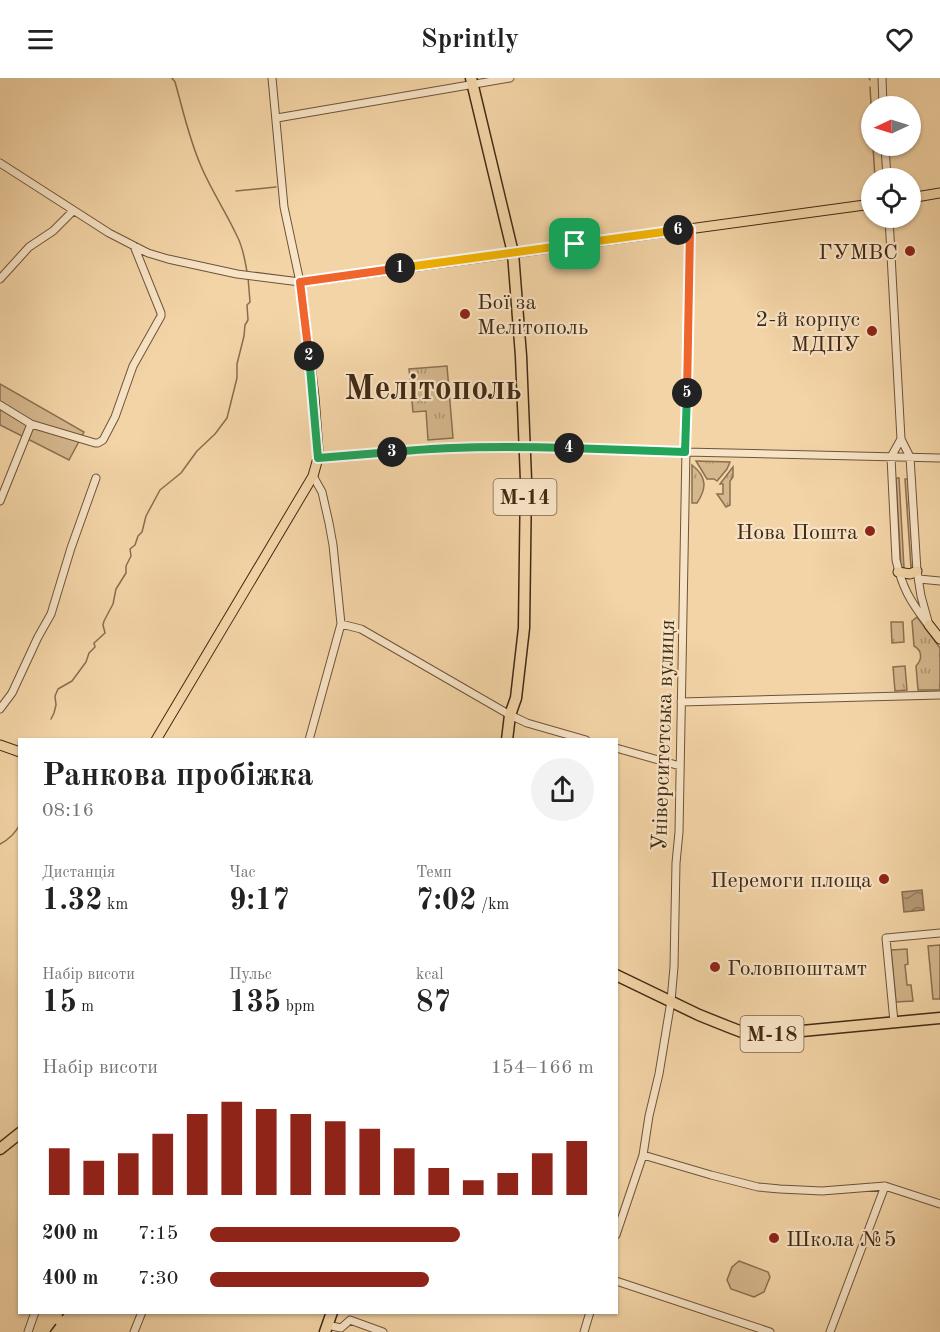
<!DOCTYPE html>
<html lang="uk">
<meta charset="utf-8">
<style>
:root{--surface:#fff;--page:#f2f2f2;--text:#222;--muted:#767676;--accent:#8f2418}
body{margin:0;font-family:"Old Standard TT",serif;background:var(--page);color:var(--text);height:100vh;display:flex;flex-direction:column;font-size:22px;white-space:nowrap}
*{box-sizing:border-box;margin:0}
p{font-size:20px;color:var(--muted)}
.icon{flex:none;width:33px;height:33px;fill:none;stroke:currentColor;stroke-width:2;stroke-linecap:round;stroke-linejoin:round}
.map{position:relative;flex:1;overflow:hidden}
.drawer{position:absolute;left:18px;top:660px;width:600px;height:576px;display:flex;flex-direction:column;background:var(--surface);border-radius:0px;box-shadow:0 2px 4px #0004}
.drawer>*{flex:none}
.needle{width:39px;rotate:266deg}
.buttons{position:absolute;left:861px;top:18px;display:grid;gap:12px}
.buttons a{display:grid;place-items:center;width:60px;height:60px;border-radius:50%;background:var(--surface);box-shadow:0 2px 4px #0004;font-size:30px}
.pin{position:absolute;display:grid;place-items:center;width:51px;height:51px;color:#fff;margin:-26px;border-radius:12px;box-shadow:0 3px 9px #0006}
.km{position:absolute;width:30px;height:30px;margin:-15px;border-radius:50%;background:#222;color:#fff;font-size:16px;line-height:30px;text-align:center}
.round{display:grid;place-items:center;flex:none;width:63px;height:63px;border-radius:32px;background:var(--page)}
.headline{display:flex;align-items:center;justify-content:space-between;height:102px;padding:0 24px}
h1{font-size:33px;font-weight:600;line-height:45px}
.metrics{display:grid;grid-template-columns:repeat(3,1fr);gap:9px;height:102px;padding:6px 24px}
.metrics div{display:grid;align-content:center}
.metrics b{font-size:30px;font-weight:600}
.metrics small{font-size:16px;font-weight:400}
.metrics p{font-size:16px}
.chart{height:168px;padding:12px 24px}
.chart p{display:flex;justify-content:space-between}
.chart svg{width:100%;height:108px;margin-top:6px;stroke:var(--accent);stroke-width:6}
ul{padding:0 24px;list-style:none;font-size:20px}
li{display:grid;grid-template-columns:96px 72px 1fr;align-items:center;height:45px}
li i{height:15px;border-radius:8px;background:var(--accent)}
header{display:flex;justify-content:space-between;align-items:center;height:78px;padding:0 24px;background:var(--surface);font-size:27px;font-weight:600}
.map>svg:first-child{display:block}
.green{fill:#d5b78d;stroke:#8b7051;stroke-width:1.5}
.park{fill:url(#park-tufts);stroke:#8b7051;stroke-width:1.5}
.water{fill:url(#water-waves);stroke:#876d4f;stroke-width:1.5}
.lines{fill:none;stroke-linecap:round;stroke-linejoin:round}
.stream{stroke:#876d4f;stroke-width:1.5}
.minor-casing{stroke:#6e5439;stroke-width:9}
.major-casing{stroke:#412a15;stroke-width:11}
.highway-casing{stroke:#412a15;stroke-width:13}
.minor{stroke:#f7e3c5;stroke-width:7}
.major{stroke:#f3d4a6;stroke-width:9}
.highway{stroke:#f3d4a6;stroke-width:10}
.rail{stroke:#412a15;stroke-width:1.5;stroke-dasharray:10 10;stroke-linecap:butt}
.split-1-casing{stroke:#fff;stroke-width:12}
.split-2-casing{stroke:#fff;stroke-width:12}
.split-3-casing{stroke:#fff;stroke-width:12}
.split-4-casing{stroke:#fff;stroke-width:12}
.split-5-casing{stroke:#fff;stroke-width:12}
.split-6-casing{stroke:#fff;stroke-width:12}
.split-7-casing{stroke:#fff;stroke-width:12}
.split-1{stroke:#f5b400;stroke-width:8}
.split-2{stroke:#f0652b;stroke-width:8}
.split-3{stroke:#22a559;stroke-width:8}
.split-4{stroke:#22a559;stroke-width:8}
.split-5{stroke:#22a559;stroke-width:8}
.split-6{stroke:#f0652b;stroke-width:8}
.split-7{stroke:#f5b400;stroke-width:8}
.poi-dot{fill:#8f2418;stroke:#f7e3c5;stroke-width:2}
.labels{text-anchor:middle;stroke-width:4.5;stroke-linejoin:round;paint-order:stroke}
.shield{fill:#f7e3c5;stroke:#78624a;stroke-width:1.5}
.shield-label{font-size:21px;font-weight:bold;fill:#412a15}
.poi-label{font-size:22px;fill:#412a15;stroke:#f7e3c5;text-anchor:end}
.street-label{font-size:22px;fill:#412a15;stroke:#f7e3c5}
.town-label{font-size:34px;font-weight:bold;fill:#412a15;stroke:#f7e3c5}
</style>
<header><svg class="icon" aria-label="menu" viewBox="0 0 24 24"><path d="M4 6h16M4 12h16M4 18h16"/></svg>Sprintly<svg class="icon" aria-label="heart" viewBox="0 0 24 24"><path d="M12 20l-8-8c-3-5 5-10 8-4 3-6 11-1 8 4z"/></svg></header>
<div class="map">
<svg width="940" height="1254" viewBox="0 0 940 1254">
<defs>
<pattern id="park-tufts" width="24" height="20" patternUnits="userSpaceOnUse" patternTransform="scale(1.5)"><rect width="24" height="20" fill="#d5b78d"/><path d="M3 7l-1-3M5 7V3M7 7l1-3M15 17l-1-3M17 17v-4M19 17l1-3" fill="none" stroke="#ae9572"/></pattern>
<pattern id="water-waves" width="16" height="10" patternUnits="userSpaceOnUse" patternTransform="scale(1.5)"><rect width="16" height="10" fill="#b69a75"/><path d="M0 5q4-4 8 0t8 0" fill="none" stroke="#967e5f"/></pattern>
</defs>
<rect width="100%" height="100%" fill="#f3d4a6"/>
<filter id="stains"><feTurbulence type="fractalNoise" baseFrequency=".00333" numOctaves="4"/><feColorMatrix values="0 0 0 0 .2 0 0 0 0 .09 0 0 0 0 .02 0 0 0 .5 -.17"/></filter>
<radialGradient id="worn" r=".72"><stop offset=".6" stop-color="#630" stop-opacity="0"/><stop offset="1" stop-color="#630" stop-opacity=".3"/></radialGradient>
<!-- green -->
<path class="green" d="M 0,306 L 84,354 L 69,382 L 0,347 Z
M 940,867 L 940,921 L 933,921 L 928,868 Z
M 907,871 L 908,886 L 905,887 L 907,907 L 911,907 L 913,923 L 896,924 L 891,872 Z
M 739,1183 L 768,1194 L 770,1199 L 764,1214 L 754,1219 L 731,1211 L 727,1202 L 732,1189 Z"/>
<!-- park -->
<path class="park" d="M 447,288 L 453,360 L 428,362 L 426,333 L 413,334 L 409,291 Z
M 696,383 L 730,384 L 727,391 L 717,403 L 714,401 L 707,401 Z
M 692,387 C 707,399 707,410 697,425 L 692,425 Z
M 733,389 L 733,399 L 730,403 L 730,427 L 726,429 L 717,416 L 723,416 L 723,406 L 720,406 Z
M 896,400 L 899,400 L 904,490 L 901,490 Z
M 905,401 L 908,401 L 914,490 L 911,490 Z
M 917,539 L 940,570 L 940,612 L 918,612 L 916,588 C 922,582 923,573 914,568 L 912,543 Z
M 891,544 L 903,544 L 904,564 L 892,565 Z
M 905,588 L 907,612 L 895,613 L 893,589 Z"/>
<!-- water -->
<path class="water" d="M 922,812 L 924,832 L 904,834 L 902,814 Z"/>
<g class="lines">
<!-- stream -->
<path class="stream" d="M 172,0 L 175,4 C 183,32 189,61 201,88 C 211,112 226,134 237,158 C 243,169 245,182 247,194
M 869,0 L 870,2
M 870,9 L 871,26
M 873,68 L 875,100
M 236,113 L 276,109
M 51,641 L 54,635 L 56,627 L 55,618 L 58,611 L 72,603 L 86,584 L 89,575 L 95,569 L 94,565 L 105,555 L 103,547 L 104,543 L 113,526 L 116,511 L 126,495 L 126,488 L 131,478 L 130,471 L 135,467 L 138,458 L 142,454 L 146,438 L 160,412 L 181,395 L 197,373 L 215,356 L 227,340 L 237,300 L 237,286 L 244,258 L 245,247 L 248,242 L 247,227 L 250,224 L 248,199
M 0,766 C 8,762 16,754 20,746"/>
<defs>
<path id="minor" d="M 882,0 L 883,28
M 277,40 L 510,0
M 885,68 L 887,100
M 0,85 L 109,155 L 148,175 L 168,181 L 237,196 L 300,204 L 284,129 L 272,0
M 889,140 L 901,361 L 910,379 L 917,493 L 921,518 L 929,547
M 0,201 L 29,169 L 53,153 L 73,133
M 0,327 L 31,346 L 95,365 L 98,365 L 103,362 L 115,339 L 133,288 L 161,238 L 161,235 L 134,168
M 901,361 L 891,379 L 896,482 C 902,509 910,523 927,545
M 318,380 L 432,370 L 525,369 L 685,374 L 940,380
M 0,423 L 31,346
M 919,501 L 940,503
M 341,546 L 361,551 L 510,637 L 527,645 L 586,662
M 681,624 L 940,617
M 0,631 L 12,615 L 38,559 L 51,536 L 71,470 L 96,400
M 309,662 L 341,546 L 333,467 L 329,445 L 322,414 L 313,398
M 616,670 L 680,688
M 894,944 L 886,860 L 940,855
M 643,1077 L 711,1097 L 758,1109 L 780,1111 L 822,1113 L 885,1108 L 940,1126
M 616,1157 L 643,1077 L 649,1038 L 659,996 L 671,923 L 674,889 L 676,785 L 679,754 L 690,151
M 616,1203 L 770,1254
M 327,1247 L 341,1250 L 350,1242 L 383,1254
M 28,1254 L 35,1234
M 134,1254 L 142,1234
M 584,1254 L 590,1234
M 830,1254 L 885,1108"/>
<path id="major" d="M 910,120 L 940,115
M 898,494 L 910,496 L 917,493
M 929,547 L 940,561
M 156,662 L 313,398 L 318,380 L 318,373 L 314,319 L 300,204 L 872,126
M 0,667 L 20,674"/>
<path id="highway" d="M 471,0 L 513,175 L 521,278 L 526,402 L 524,550 L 516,620 L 510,637 L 507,662
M 616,897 L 699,937 L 729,949 L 742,954 L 770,956 L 940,940
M 0,1071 L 20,1055
M 325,1254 L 332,1234"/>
</defs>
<!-- minor casing -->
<use href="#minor" class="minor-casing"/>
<!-- major casing -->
<use href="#major" class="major-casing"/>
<!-- highway casing -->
<use href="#highway" class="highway-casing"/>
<!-- minor -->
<use href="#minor" class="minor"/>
<!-- major -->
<use href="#major" class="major"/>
<!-- highway -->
<use href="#highway" class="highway"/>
<!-- rail -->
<path class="rail" d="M 50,1254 L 65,1234"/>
</g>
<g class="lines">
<defs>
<path id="split-1" d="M 400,190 L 575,166"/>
<path id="split-2" d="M 309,278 L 300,204 L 400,190"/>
<path id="split-3" d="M 309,278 L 318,380 L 392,374"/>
<path id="split-4" d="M 392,374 C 451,368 510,368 569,370"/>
<path id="split-5" d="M 569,370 L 685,374 L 687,315"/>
<path id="split-6" d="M 678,152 L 690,151 L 687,315"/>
<path id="split-7" d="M 575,166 L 678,152"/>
</defs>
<!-- split-1 casing -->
<use href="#split-1" class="split-1-casing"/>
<!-- split-2 casing -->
<use href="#split-2" class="split-2-casing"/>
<!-- split-3 casing -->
<use href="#split-3" class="split-3-casing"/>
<!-- split-4 casing -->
<use href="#split-4" class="split-4-casing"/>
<!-- split-5 casing -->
<use href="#split-5" class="split-5-casing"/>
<!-- split-6 casing -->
<use href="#split-6" class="split-6-casing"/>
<!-- split-7 casing -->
<use href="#split-7" class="split-7-casing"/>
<!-- split-1 -->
<use href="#split-1" class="split-1"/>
<!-- split-2 -->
<use href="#split-2" class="split-2"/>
<!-- split-3 -->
<use href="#split-3" class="split-3"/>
<!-- split-4 -->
<use href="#split-4" class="split-4"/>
<!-- split-5 -->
<use href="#split-5" class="split-5"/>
<!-- split-6 -->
<use href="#split-6" class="split-6"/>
<!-- split-7 -->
<use href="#split-7" class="split-7"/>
</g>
<!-- markers -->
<g class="poi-dot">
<circle cx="910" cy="173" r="6"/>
<circle cx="465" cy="236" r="6"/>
<circle cx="872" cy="253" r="6"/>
<circle cx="870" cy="453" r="6"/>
<circle cx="884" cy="801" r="6"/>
<circle cx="715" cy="889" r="6"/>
<circle cx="774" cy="1160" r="6"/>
</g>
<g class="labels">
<!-- shield labels -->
<g class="shield">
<rect x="493.5" y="401" width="63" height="36" rx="4.5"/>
<rect x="740.5" y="938" width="63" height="36" rx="4.5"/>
</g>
<g class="shield-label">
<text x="525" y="426">М-14</text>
<text x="772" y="963">М-18</text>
</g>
<!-- poi labels -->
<g class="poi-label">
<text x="898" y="181">ГУМВС</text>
<text x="477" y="231" text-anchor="start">Бої за<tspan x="477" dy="25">Мелітополь</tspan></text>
<text x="860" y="248">2-й корпус<tspan x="860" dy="25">МДПУ</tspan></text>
<text x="858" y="461">Нова Пошта</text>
<text x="872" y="809">Перемоги площа</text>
<text x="727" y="897" text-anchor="start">Головпоштамт</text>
<text x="786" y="1168" text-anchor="start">Школа №5</text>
</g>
<!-- street labels -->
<g class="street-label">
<text transform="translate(662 657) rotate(-88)" y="8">Університетська вулиця</text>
</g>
<!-- town labels -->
<g class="town-label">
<text x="433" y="321">Мелітополь</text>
</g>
</g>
<rect width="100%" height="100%" filter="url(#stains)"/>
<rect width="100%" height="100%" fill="url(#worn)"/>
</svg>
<div class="buttons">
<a><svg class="needle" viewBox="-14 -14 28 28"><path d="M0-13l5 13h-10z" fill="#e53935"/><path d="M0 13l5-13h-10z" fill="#767676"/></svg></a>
<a><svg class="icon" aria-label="locate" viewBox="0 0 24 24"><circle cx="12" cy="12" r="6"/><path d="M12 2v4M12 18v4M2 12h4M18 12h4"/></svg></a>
</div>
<div class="pin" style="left:575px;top:166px;background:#1e9e55"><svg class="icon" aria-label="arrive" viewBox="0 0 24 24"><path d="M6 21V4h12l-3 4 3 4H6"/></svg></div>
<b class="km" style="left:400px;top:190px">1</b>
<b class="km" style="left:309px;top:278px">2</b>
<b class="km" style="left:392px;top:374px">3</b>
<b class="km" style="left:569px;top:370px">4</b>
<b class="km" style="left:687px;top:315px">5</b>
<b class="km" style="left:678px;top:152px">6</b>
<section class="drawer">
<div class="headline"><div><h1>Ранкова пробіжка</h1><p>08:16</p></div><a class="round"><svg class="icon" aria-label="share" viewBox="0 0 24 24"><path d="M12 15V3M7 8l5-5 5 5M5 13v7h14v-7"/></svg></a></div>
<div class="metrics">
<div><p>Дистанція</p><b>1.32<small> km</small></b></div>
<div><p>Час</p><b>9:17</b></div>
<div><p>Темп</p><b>7:02<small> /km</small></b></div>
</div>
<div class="metrics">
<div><p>Набір висоти</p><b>15<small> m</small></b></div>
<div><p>Пульс</p><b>135<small> bpm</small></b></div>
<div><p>kcal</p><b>87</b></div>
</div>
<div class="chart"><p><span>Набір висоти</span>154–166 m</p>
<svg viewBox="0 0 160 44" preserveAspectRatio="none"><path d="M5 44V25M15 44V30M25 44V27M35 44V19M45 44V11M55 44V6M65 44V9M75 44V11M85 44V14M95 44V17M105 44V25M115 44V33M125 44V38M135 44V35M145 44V27M155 44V22"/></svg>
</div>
<ul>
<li><b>200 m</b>7:15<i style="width:65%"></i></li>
<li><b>400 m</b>7:30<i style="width:57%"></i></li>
</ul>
</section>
</div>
